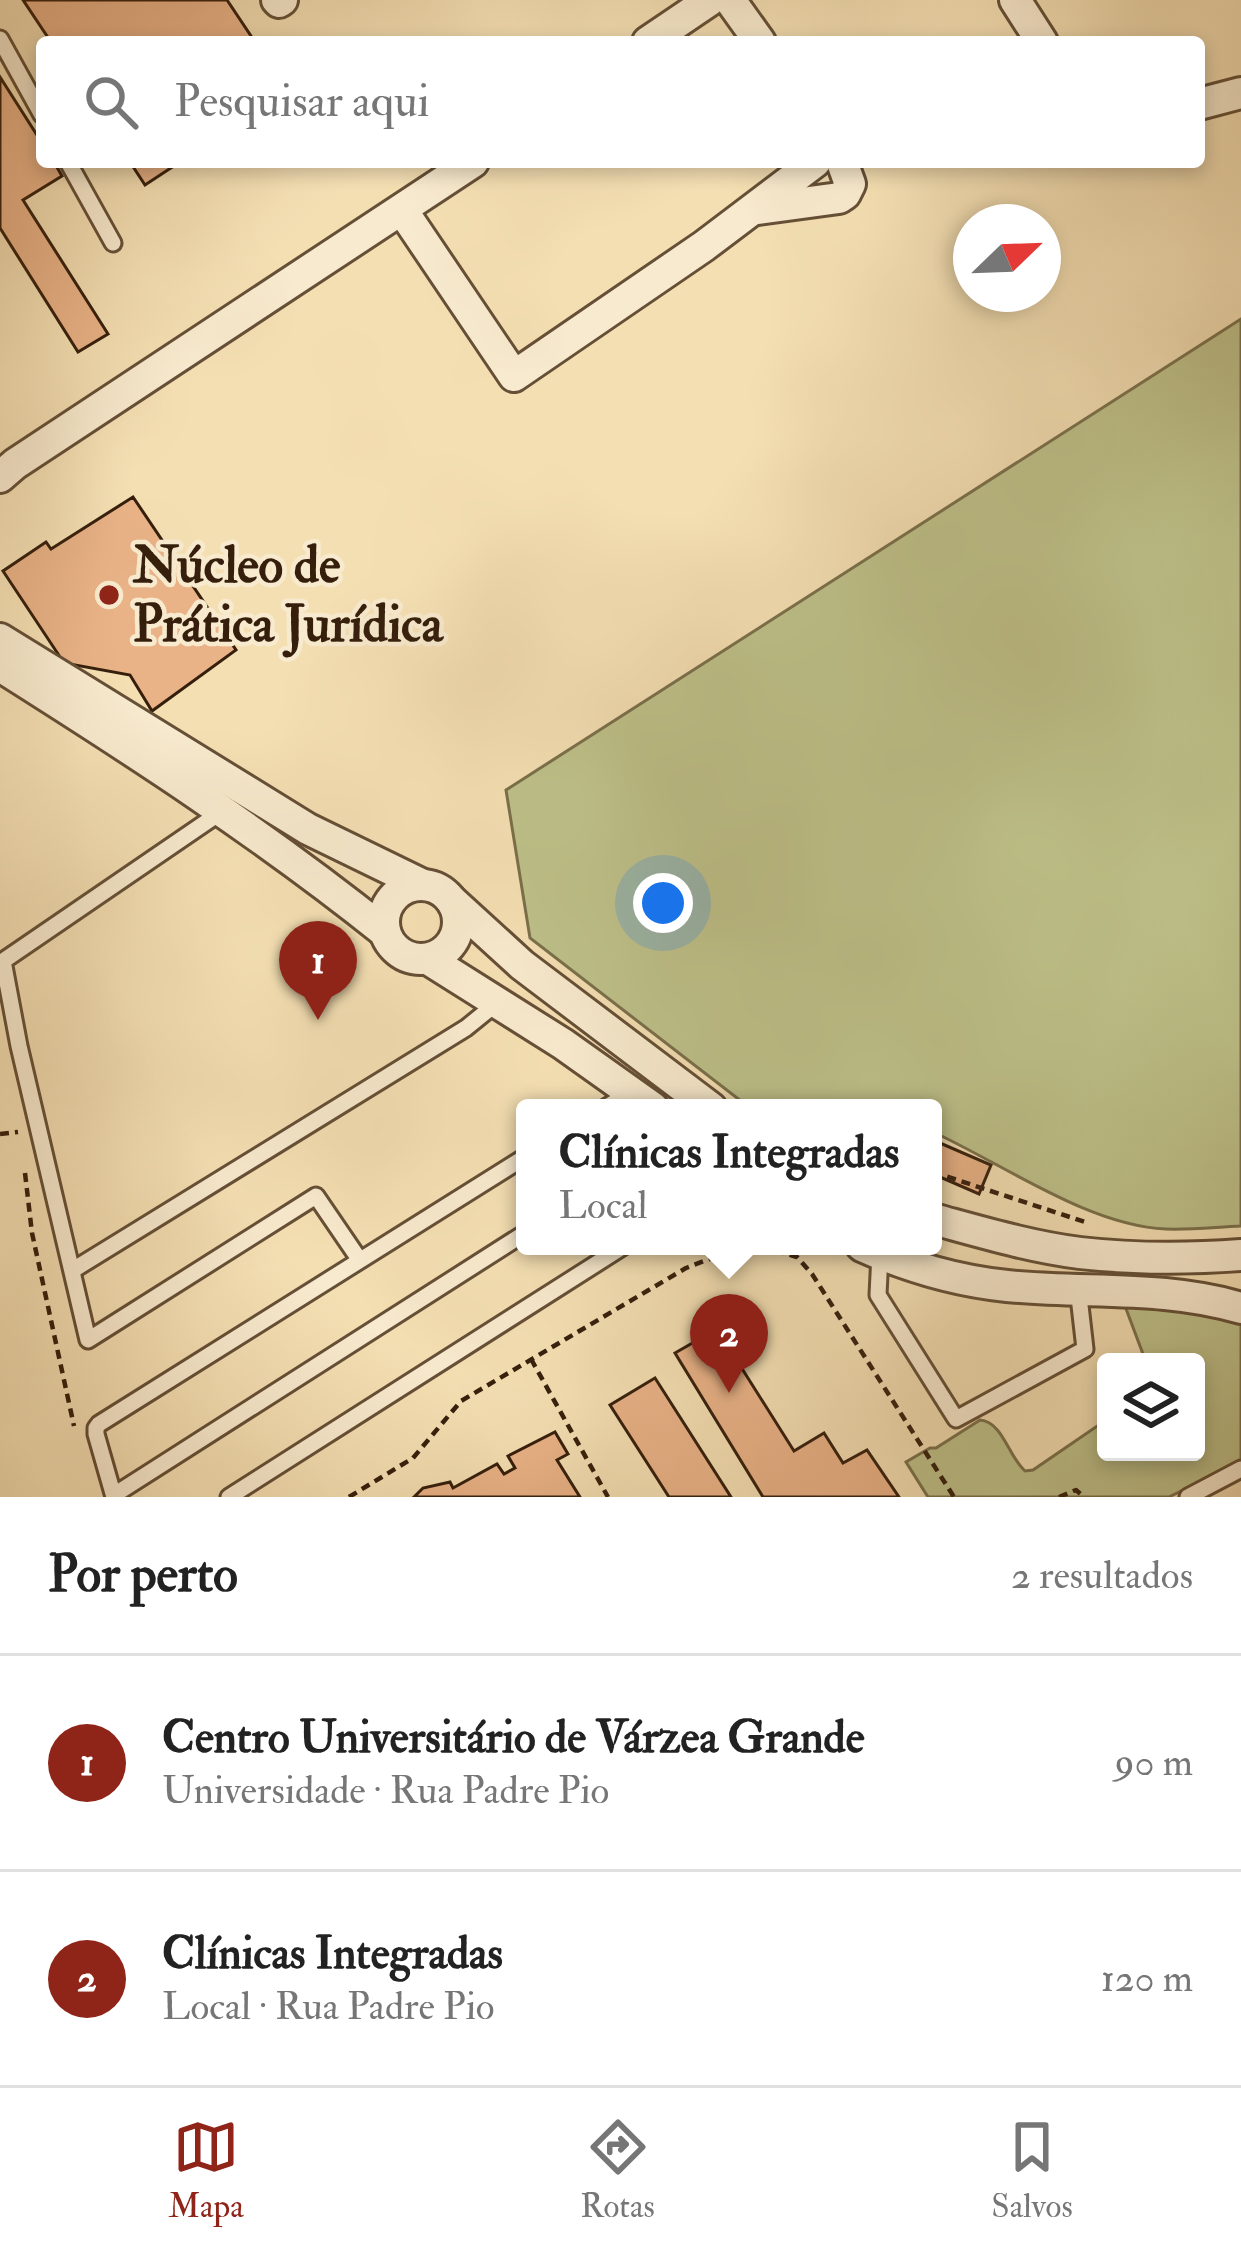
<!DOCTYPE html>
<html lang="pt">
<head>
<meta charset="utf-8">
<style>
  :root { --surface:#fff; --page:#f6f6f6; --text:#222; --muted:#767676; --line:#e0e0e0; --accent:#8f2418 }
  body { margin:0; font-family:"IM FELL Double Pica",serif; background:var(--page); color:var(--text) }
  .controls { position:absolute; right:36px; bottom:36px; display:grid; overflow:hidden; border-radius:12px; box-shadow:0 6px 18px #0003 }
  .controls button { width:108px; height:108px; display:grid; place-items:center; padding:0; border:0; border-bottom:3px solid var(--line); background:var(--surface); color:var(--text); font:60px sans-serif }
  .compass { position:absolute; left:953px; top:204px; width:108px; height:108px; border-radius:50%; background:var(--surface); box-shadow:0 6px 18px #0003; rotate:67deg }
  .you { position:absolute; left:663px; top:903px; width:42px; height:42px; margin:-30px; border:9px solid #fff; border-radius:50%; background:#1a73e8; box-shadow:0 0 0 18px #1a73e833 }
  .badge { display:grid; place-items:center; width:78px; height:78px; border-radius:50%; background:var(--accent); color:#fff; font-size:39px; font-weight:700 }
  .pin { position:absolute; translate:-50% -99px; filter:drop-shadow(0 3px 6px #0008) }
  .pin::after { content:''; position:absolute; top:63px; width:42px; height:36px; background:inherit; clip-path:polygon(0 0,100% 0,50% 100%) }
  .popup { position:absolute; left:516px; top:1099px; width:426px; height:156px; box-sizing:border-box; display:grid; place-content:center; border-radius:12px; background:var(--surface); filter:drop-shadow(0 3px 9px #0005); font-size:39px; white-space:nowrap; color:var(--muted) }
  .popup b { font-size:45px; color:var(--text) }
  .popup::after { content:''; position:absolute; left:50%; top:100%; margin-left:-24px; border:24px solid transparent; border-top-color:var(--surface) }
  .list { margin:0; padding:0; list-style:none }
  h2 { display:flex; justify-content:space-between; align-items:center; height:156px; margin:0; padding:0 48px; font-size:51px }
  h2 small { font-size:39px; font-weight:400; color:var(--muted) }
  .list li { display:grid; grid-template-columns:78px 1fr auto; gap:36px; align-items:center; box-sizing:border-box; height:216px; padding:0 48px; border-top:3px solid var(--line) }
  .list b { display:block; font-size:45px; white-space:nowrap }
  .list p { margin:0; font-size:39px; white-space:nowrap; color:var(--muted) }
  .list em { font-size:39px; font-style:normal; color:var(--muted) }
  .icon { flex:none; width:66px; height:66px; fill:none; stroke:currentColor; stroke-width:2; stroke-linecap:round; stroke-linejoin:round }
  .map { position:relative; flex:none; width:1241px; height:1497px; overflow:hidden }
  .search { position:absolute; background:var(--surface); box-shadow:0 6px 18px #0003; left:36px; right:36px; top:36px; height:132px; display:flex; align-items:center; gap:30px; box-sizing:border-box; padding:0 42px; border-radius:12px; color:var(--muted); font-size:45px }
  .sheet { height:588px; background:var(--surface) }
  nav { display:flex; justify-content:space-around; align-items:center; box-sizing:border-box; height:168px; border-top:3px solid var(--line); background:var(--surface); font-size:33px; color:var(--muted) }
  nav a { display:grid; justify-items:center; gap:6px }
  nav .on { color:var(--accent) }
  .map>svg:first-child { display:block }
  .green { fill:#bec18a; stroke:#7a704b; stroke-width:3 }
  .building { fill:#e9b287; stroke:#351f0c; stroke-width:3 }
  .lines { fill:none; stroke-linecap:round; stroke-linejoin:round }
  .service-casing { stroke:#654f36; stroke-width:21 }
  .minor-casing { stroke:#654f36; stroke-width:36 }
  .path { stroke:#351f0c; stroke-width:4.5; stroke-dasharray:9 6; stroke-linecap:butt }
  .service { stroke:#f8eace; stroke-width:15 }
  .minor { stroke:#f8eace; stroke-width:30 }
  .poi-dot { fill:#8f2418; stroke:#f8eace; stroke-width:4.5 }
  .labels { text-anchor:middle; dominant-baseline:central; stroke-width:9; stroke-linejoin:round; paint-order:stroke }
  .poi-label { font-size:51px; font-weight:bold; fill:#351f0c; stroke:#f8eace; text-anchor:start }
</style>
</head>
<body>
<div class="map">
<svg width="1241" height="1497" viewBox="0 0 1241 1497">
  <rect width="100%" height="100%" fill="#f4dfb3"/>
  <filter id="stains"><feTurbulence type="fractalNoise" baseFrequency=".00167" numOctaves="4"/><feColorMatrix values="0 0 0 0 .2 0 0 0 0 .09 0 0 0 0 .02 0 0 0 .5 -.17"/></filter>
  <radialGradient id="worn" r=".72"><stop offset=".6" stop-color="#630" stop-opacity="0"/><stop offset="1" stop-color="#630" stop-opacity=".3"/></radialGradient>
  <g class="green">
    <path d="M 1241,319 L 1241,1226 C 1216,1227 1191,1230 1166,1229 C 1089,1226 1003,1164 933,1132 L 933,1108 L 878,1108 L 866,1102 L 851,1108 L 750,1108 L 530,938 L 506,790 Z"/>
    <path d="M 1122,1298 L 1241,1313 L 1241,1461 L 1169,1497 L 928,1497 L 906,1462 L 930,1448 L 936,1448 L 980,1420 C 1003,1422 1008,1456 1025,1471 L 1033,1470 L 1106,1420 L 1106,1452 L 1196,1452 L 1196,1362 L 1146,1362 Z"/>
  </g>
  <g class="building">
    <path d="M 23,0 L 227,0 L 255,42 L 51,42 Z"/>
    <path d="M 0,77 L 42,143 L 42,162 L 54,162 L 62,176 L 23,200 L 108,334 L 78,352 L 0,228 Z"/>
    <path d="M 130,162 L 180,162 L 145,185 Z"/>
    <path d="M 133,497 L 236,650 L 152,711 L 130,675 L 64,663 L 3,571 L 46,542 L 51,549 Z"/>
    <path d="M 933,1140 L 991,1165 L 979,1194 L 933,1174 Z"/>
    <path d="M 717,1329 L 794,1451 L 824,1433 L 843,1463 L 867,1450 L 899,1497 L 763,1497 L 675,1353 Z"/>
    <path d="M 655,1378 L 731,1497 L 669,1497 L 610,1405 Z"/>
    <path d="M 555,1432 L 568,1454 L 557,1460 L 580,1497 L 414,1497 L 423,1488 L 450,1482 L 453,1488 L 497,1464 L 504,1474 L 515,1468 L 508,1456 Z"/>
  </g>
  <g class="lines">
    <g class="service-casing">
      <g id="service">
        <path d="M 0,39 L 42,115"/>
        <path d="M 68,162 L 113,243"/>
        <path d="M 221,812 L 3,961 L 19,1046 L 88,1340 L 316,1196 L 359,1259"/>
        <path d="M 605,1108 L 630,1093"/>
        <path d="M 880,1254 L 878,1295 L 956,1419 L 1085,1349 L 1078,1288"/>
        <path d="M 73,1270 L 466,1028 L 498,1002"/>
        <path d="M 114,1495 L 525,1233"/>
        <path d="M 114,1497 L 96,1434 L 96,1428 L 99,1424 L 525,1157"/>
        <path d="M 229,1497 L 624,1246"/>
        <path d="M 1188,1497 L 1241,1469"/>
      </g>
    </g>
    <g class="minor-casing">
      <g id="minor">
        <path d="M 277,0 L 279,2 L 282,0"/>
        <path d="M 730,0 L 760,42"/>
        <path d="M 1015,0 L 1042,42"/>
        <path d="M 648,42 L 710,0"/>
        <path d="M 1199,104 L 1241,93"/>
        <path d="M 758,209 L 839,198 L 845,194 L 850,184 L 842,162"/>
        <path d="M 402,210 L 514,376 L 704,246 L 815,162"/>
        <path d="M 0,477 L 15,464 L 473,162"/>
        <path d="M 0,639 L 308,829 L 423,885"/>
        <path d="M 0,666 C 133,750 263,834 385,932"/>
        <circle cx="421" cy="922" r="37"/>
        <path d="M 453,902 L 522,965 L 711,1108"/>
        <path d="M 428,959 L 563,1044 L 653,1108"/>
        <path d="M 933,1219 C 981,1232 1031,1247 1080,1253 C 1133,1259 1188,1259 1241,1255"/>
        <path d="M 862,1246 C 909,1267 957,1281 1007,1286 C 1086,1294 1164,1285 1241,1308"/>
      </g>
    </g>
    <g class="path">
      <path d="M 0,1134 L 18,1132"/>
      <path d="M 933,1172 L 1088,1223"/>
      <path d="M 25,1173 L 32,1233 L 74,1426"/>
      <path d="M 761,1246 L 797,1257 L 812,1274 L 954,1497"/>
      <path d="M 531,1359 L 608,1497"/>
      <path d="M 349,1497 L 413,1458 L 461,1401 L 686,1268 L 743,1246"/>
      <path d="M 1059,1497 L 1076,1490 L 1084,1497"/>
    </g>
    <use href="#service" class="service"/>
    <use href="#minor" class="minor"/>
  </g>
  <circle class="poi-dot" cx="109" cy="595" r="12"/>
  <g class="labels">
    <g class="poi-label">
      <text x="133" y="566">Núcleo de<tspan x="133" dy="59">Prática Jurídica</tspan></text>
    </g>
  </g>
  <rect width="100%" height="100%" filter="url(#stains)"/>
  <rect width="100%" height="100%" fill="url(#worn)"/>
</svg>
<div class="controls">
<button><svg class="icon" aria-label="layers" viewBox="0 0 24 24"><path d="M12 4l9 5-9 5-9-5zM3 14l9 5 9-5"/></svg></button>
</div>
<svg class="compass" viewBox="-18 -18 36 36"><path d="M0-13l5 13h-10z" fill="#e53935"/><path d="M0 13l5-13h-10z" fill="#767676"/></svg>
<div class="you"></div>
<div class="pin badge" style="left:318px;top:1020px">1</div>
<div class="pin badge" style="left:729px;top:1393px">2</div>
<div class="popup"><b>Clínicas Integradas</b>Local</div>
<div class="search"><svg class="icon" aria-label="search" viewBox="0 0 24 24"><circle cx="10" cy="10" r="6"/><path d="M15 15l6 6"/></svg>Pesquisar aqui</div>
</div>
<section class="sheet">
<h2>Por perto<small>2 resultados</small></h2>
<ul class="list">
<li><span class="badge">1</span><div><b>Centro Universitário de Várzea Grande</b><p>Universidade · Rua Padre Pio</p></div><em>90 m</em></li>
<li><span class="badge">2</span><div><b>Clínicas Integradas</b><p>Local · Rua Padre Pio</p></div><em>120 m</em></li>
</ul>
</section>
<nav>
<a class="on"><svg class="icon" aria-label="map" viewBox="0 0 24 24"><path d="M3 6l6-2 6 2 6-2v14l-6 2-6-2-6 2zM9 4v14M15 6v14"/></svg>Mapa</a>
<a><svg class="icon" aria-label="directions" viewBox="0 0 24 24"><path d="M12 3l9 9-9 9-9-9zM9 14v-3h6M13 9l2 2-2 2"/></svg>Rotas</a>
<a><svg class="icon" aria-label="saved" viewBox="0 0 24 24"><path d="M7 4h10v16l-5-4-5 4z"/></svg>Salvos</a>
</nav>
</body>
</html>
